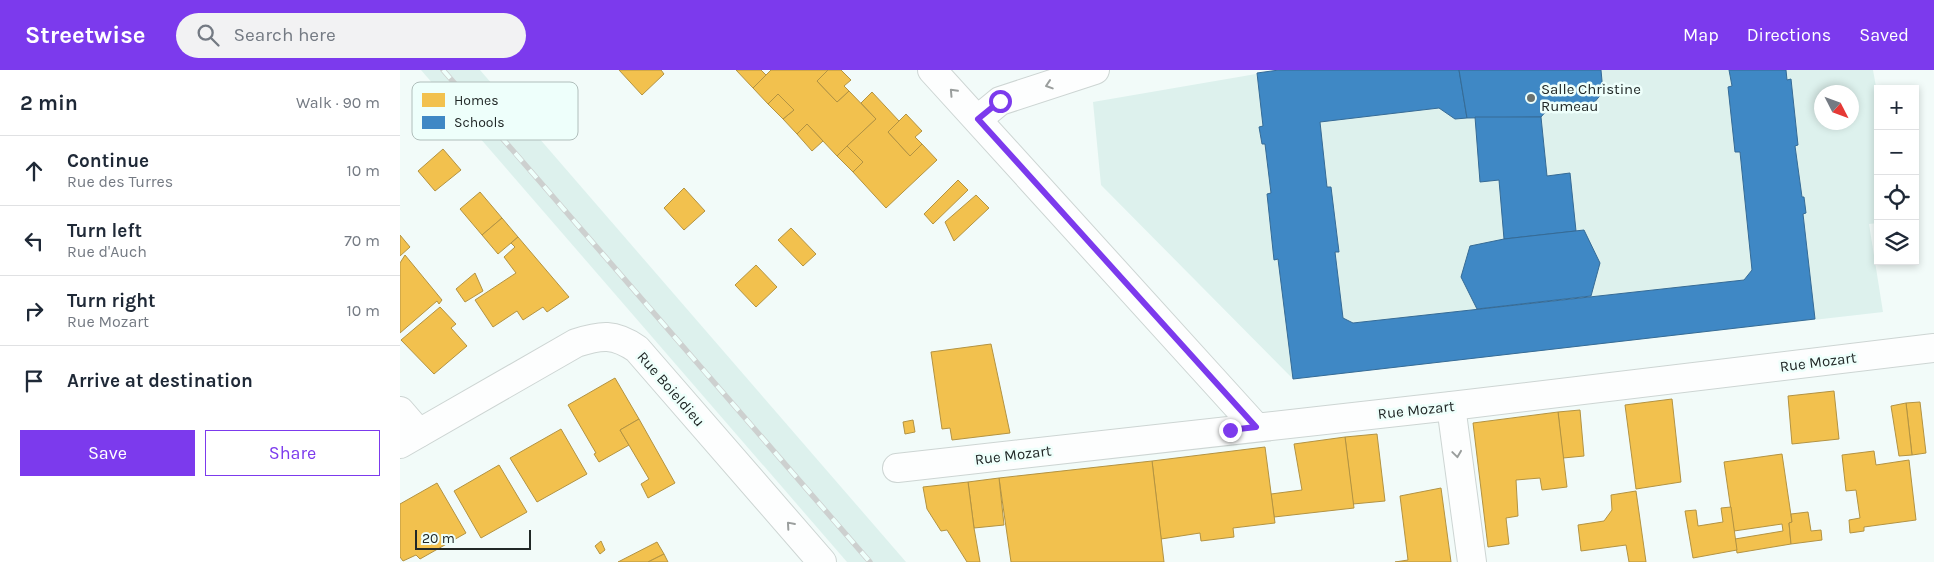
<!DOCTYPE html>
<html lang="en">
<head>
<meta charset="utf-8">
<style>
  :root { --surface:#fff; --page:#f2f2f3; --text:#1f2937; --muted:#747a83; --line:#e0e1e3; --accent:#7c3aed }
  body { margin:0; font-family:Karla,sans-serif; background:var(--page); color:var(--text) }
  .controls { position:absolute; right:15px; top:15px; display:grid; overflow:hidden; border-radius:0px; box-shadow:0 2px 8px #0003 }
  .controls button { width:45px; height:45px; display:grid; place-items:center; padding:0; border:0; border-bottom:1px solid var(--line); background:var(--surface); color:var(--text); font:25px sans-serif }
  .compass { position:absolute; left:1414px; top:15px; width:45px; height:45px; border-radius:50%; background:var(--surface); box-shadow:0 2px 8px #0003; rotate:132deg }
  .scale { position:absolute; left:15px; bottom:12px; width:116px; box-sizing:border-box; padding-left:5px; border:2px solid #212827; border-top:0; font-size:14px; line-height:18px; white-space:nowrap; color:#212827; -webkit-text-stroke:4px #eefffb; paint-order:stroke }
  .stop { position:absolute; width:15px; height:15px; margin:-11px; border:4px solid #7c3aed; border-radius:50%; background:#fff }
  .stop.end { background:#7c3aed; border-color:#fff; box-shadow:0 1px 5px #0008 }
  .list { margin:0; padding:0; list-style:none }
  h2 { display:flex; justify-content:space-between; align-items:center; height:65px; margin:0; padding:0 20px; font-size:21px }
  h2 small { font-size:16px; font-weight:400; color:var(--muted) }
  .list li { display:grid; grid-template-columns:32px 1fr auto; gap:15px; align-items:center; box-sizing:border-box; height:70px; padding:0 20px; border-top:1px solid var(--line) }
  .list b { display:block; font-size:19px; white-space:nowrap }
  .list p { margin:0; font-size:16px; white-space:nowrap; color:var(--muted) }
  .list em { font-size:16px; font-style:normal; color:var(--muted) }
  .actions { display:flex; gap:10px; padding:15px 20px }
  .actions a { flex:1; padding:11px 0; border:1px solid var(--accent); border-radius:0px; text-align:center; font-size:18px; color:var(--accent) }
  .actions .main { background:var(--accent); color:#fff }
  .icon { flex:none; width:28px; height:28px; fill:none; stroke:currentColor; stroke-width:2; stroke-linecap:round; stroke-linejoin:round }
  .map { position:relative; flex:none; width:1534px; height:492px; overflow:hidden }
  header { display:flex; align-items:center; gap:30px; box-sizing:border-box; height:70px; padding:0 25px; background:var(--accent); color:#fff }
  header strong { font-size:24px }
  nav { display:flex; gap:28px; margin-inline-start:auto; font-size:18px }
  .search { width:350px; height:45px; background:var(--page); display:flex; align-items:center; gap:12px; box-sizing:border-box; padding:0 18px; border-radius:28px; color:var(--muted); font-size:19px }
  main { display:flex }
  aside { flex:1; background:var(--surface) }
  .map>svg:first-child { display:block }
  .built { fill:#ddf1ed; fill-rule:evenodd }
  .homes { fill:#f2c14e; stroke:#b39342 }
  .schools { fill:#3f88c5; stroke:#366b96 }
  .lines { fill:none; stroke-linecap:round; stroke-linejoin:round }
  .minor-casing { stroke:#cdd5d3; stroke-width:30 }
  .minor { stroke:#fdfefe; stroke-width:28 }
  .rail-casing { stroke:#cdd0cf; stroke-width:5.5 }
  .rail { stroke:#eefffb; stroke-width:4; stroke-dasharray:11; stroke-linecap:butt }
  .oneway { stroke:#9a9e9d }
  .route { stroke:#7c3aed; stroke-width:6 }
  .poi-dot { fill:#6a7270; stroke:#eefffb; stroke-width:2 }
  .labels { text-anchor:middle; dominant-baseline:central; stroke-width:5; stroke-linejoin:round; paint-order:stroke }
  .poi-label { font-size:15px; fill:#212827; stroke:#eefffb; text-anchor:start }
  .street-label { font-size:15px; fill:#212827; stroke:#eefffb }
  .key { fill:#eefffb; stroke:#b0bebb; stroke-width:1 }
  .key-label { font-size:14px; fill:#212827 }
</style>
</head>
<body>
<header>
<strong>Streetwise</strong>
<div class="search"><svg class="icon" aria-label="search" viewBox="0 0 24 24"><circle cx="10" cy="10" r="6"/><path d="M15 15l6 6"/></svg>Search here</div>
<nav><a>Map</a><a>Directions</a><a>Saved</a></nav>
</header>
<main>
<aside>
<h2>2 min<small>Walk · 90 m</small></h2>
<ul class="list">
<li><svg class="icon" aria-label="ahead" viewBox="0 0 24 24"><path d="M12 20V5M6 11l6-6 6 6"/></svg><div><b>Continue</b><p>Rue des Turres</p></div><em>10 m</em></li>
<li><svg class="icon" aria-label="left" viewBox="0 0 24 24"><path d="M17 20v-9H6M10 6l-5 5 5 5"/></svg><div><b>Turn left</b><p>Rue d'Auch</p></div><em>70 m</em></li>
<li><svg class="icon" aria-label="right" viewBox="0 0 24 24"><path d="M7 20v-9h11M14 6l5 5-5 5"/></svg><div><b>Turn right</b><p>Rue Mozart</p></div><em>10 m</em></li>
<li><svg class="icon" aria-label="arrive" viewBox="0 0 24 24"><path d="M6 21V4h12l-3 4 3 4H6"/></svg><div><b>Arrive at destination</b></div></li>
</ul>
<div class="actions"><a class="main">Save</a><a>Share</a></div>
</aside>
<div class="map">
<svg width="1534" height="492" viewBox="0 0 1534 492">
  <rect width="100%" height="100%" fill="#f2fbf9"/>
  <g class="built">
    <path d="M 21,0 L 80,0 L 506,492 L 447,492 Z"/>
    <path d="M 879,0 L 1473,0 L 1478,28 L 1478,153 L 1469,154 L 1483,242 L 893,309 L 701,115 L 693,32 ZM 1422,22 L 1452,22 L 1452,52 L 1422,52 Z"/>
  </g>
  <g class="homes">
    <path d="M 219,0 L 261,0 L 264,4 L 242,25 Z"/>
    <path d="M 336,0 L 361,0 L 366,5 L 353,18 Z"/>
    <path d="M 371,0 L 428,0 L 417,11 L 437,32 L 449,21 L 476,49 L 437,86 L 407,54 L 397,64 L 383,49 L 394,40 L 378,24 L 368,34 L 353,18 Z"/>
    <path d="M 428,0 L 441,0 L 451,10 L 444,16 L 449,21 L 437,32 L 417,11 Z"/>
    <path d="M 472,22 L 499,51 L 488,62 L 510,86 L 522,74 L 537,90 L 486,138 L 453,102 L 463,92 L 447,76 L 476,49 L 461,33 Z"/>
    <path d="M 378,24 L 394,40 L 383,49 L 368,34 Z"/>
    <path d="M 506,44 L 522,61 L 515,67 L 522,74 L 510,86 L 488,62 Z"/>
    <path d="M 407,54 L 423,71 L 412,81 L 397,64 Z"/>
    <path d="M 447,76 L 463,92 L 453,102 L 437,86 Z"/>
    <path d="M 43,79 L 61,100 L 35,121 L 18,101 Z"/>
    <path d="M 558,110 L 568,120 L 533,154 L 524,144 Z"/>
    <path d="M 284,118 L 305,141 L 284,160 L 264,138 Z"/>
    <path d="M 80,122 L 102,148 L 82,165 L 60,139 Z"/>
    <path d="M 576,125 L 589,138 L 554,171 L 545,152 Z"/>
    <path d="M 102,148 L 118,167 L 98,184 L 82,165 Z"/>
    <path d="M 391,158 L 416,184 L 403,196 L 378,170 Z"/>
    <path d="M 0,165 L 10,177 L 0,186 Z"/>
    <path d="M 118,167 L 169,227 L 147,242 L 143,237 L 123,250 L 117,241 L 93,257 L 75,230 L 116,203 L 104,187 L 115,177 L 111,173 Z"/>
    <path d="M 5,185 L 42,230 L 39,234 L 37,231 L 0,263 L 0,193 Z"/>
    <path d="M 356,195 L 377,217 L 356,237 L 335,215 Z"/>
    <path d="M 75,203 L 83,221 L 65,232 L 56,219 Z"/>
    <path d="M 40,237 L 56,254 L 51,258 L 67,276 L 34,304 L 1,270 Z"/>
    <path d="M 591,274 L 610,363 L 552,370 L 550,358 L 542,359 L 531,282 Z"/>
    <path d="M 215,308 L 239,349 L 220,360 L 229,375 L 199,392 L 194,384 L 196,383 L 168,335 Z"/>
    <path d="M 1434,321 L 1439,369 L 1392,374 L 1388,326 Z"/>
    <path d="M 1272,329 L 1281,412 L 1236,419 L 1225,335 Z"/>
    <path d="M 1520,332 L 1526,383 L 1512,385 L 1506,333 Z"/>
    <path d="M 1506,333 L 1512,385 L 1499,386 L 1491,336 Z"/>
    <path d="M 1180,340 L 1184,386 L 1163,388 L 1158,342 Z"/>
    <path d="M 1158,342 L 1167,417 L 1142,420 L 1140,408 L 1116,410 L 1118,446 L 1106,448 L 1109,474 L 1088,477 L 1073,353 Z"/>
    <path d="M 239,349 L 275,413 L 248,428 L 241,414 L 249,409 L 220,360 Z"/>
    <path d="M 513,350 L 515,362 L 505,364 L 503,352 Z"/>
    <path d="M 161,359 L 187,404 L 137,432 L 110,388 Z"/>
    <path d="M 977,364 L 985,431 L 953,434 L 945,367 Z"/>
    <path d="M 945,367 L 954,438 L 874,447 L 871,424 L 902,420 L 894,374 Z"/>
    <path d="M 865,377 L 875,453 L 833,458 L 834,467 L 801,471 L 800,463 L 761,469 L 752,391 Z"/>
    <path d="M 1474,381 L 1476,395 L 1509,390 L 1516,450 L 1464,457 L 1464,461 L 1450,463 L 1449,450 L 1460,448 L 1456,420 L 1446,421 L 1442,385 Z"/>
    <path d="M 1382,384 L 1392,452 L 1389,453 L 1391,474 L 1337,483 L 1335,469 L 1383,461 L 1382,454 L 1334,461 L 1324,392 Z"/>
    <path d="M 752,391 L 764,492 L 611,492 L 599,408 Z"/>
    <path d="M 99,395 L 127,442 L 81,468 L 54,421 Z"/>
    <path d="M 599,408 L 604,455 L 574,458 L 568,412 Z"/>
    <path d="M 568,412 L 574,458 L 580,492 L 567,492 L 547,460 L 541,461 L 527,439 L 523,417 Z"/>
    <path d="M 37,413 L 66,463 L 20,489 L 16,485 L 3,491 L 0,487 L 0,434 Z"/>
    <path d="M 1041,418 L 1051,492 L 995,492 L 1008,490 L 1000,426 Z"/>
    <path d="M 1236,421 L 1246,492 L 1229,492 L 1226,475 L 1181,481 L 1178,455 L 1204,451 L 1212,440 L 1211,425 Z"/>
    <path d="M 1331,437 L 1337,480 L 1293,488 L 1285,441 L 1296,440 L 1298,456 L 1323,452 L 1321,438 Z"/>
    <path d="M 1408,442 L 1411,461 L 1421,460 L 1422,470 L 1391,474 L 1389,453 L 1392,452 L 1391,444 Z"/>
    <path d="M 201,471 L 205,480 L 200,484 L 195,476 Z"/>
    <path d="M 257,472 L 264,484 L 248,492 L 218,492 Z"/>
    <path d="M 264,484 L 268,492 L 248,492 Z"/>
  </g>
  <g class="schools">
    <path d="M 879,0 L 1059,0 L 1067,48 L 1055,49 L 1039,38 L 920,52 L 927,117 L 931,117 L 939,182 L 935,182 L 943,248 L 953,253 L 1344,210 L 1352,200 L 1340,82 L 1335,82 L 1328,17 L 1332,16 L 1329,0 L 1386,0 L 1387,10 L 1391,9 L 1398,75 L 1395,76 L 1402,127 L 1404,127 L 1406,143 L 1403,144 L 1415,249 L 893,309 L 878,189 L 874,190 L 867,124 L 871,123 L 865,74 L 862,74 L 859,57 L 863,56 L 857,3 Z"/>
    <path d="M 1059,0 L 1201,0 L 1203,22 L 1193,34 L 1149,38 L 1141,47 L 1067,48 Z"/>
    <path d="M 1075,47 L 1141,47 L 1147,106 L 1170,103 L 1176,161 L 1104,169 L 1099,110 L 1080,112 Z"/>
    <path d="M 1184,160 L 1200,193 L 1191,226 L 1077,239 L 1061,207 L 1070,176 L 1104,169 Z"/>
  </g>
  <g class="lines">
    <g class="minor-casing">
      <g id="minor">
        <path d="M 532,0 L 856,357"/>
        <path d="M 578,49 L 600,31 L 695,0"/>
        <path d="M 1051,336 L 1072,492"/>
        <path d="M 0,341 L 19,363"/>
        <path d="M 0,374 L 176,273 C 201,265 214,263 237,279 L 422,492"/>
        <path d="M 497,398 L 1051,336 L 1534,278"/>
      </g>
    </g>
    <use href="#minor" class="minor"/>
    <g class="rail-casing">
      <path id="rail" d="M 43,0 L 470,492"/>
    </g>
    <use href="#rail" class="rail"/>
  </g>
  <defs><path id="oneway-chevron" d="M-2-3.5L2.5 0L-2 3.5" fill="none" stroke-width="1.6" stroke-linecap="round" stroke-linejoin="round" transform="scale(1.25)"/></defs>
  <g class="oneway">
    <use href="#oneway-chevron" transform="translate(649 15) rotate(162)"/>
    <use href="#oneway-chevron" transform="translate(553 22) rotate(-133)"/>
    <use href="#oneway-chevron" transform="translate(1057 384) rotate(82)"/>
    <use href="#oneway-chevron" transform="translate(390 455) rotate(-131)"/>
  </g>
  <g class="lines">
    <path class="route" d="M 600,31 L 578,49 L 856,357 L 830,360"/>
  </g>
  <circle class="poi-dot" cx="1131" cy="28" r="5"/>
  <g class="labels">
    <g class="poi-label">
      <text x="1141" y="19">Salle Christine<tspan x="1141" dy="17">Rumeau</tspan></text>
    </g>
    <g class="street-label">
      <text transform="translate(1418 292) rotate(-7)">Rue Mozart</text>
      <text transform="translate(271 319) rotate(49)">Rue Boieldieu</text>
      <text transform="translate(1016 340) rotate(-6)">Rue Mozart</text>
      <text transform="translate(613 385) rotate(-7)">Rue Mozart</text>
    </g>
  </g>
  <rect x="12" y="12" width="166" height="58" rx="8" class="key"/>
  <rect x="22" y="23" width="23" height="14" fill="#f2c14e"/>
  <rect x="22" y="46" width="23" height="13" fill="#3f88c5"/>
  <g class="key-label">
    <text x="54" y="35">Homes</text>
    <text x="54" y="57">Schools</text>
  </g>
</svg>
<div class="controls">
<button>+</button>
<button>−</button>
<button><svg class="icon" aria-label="locate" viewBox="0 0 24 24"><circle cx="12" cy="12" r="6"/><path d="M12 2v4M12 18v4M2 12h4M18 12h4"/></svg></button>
<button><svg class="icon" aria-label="layers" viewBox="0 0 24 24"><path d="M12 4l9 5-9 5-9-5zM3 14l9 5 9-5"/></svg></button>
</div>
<svg class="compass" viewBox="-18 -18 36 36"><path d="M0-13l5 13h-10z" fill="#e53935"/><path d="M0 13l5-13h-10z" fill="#747a83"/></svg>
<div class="scale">20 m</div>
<div class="stop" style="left:600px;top:31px"></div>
<div class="stop end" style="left:830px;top:360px"></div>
</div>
</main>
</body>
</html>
